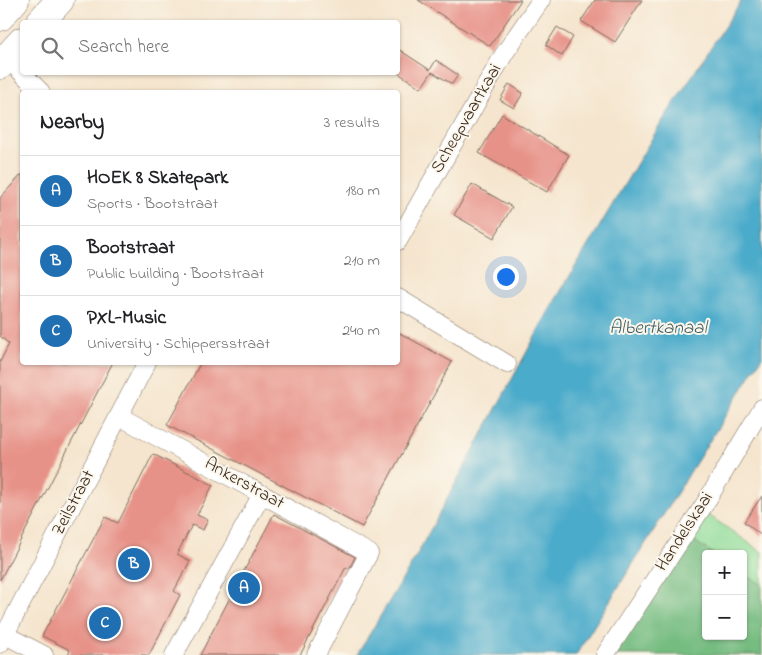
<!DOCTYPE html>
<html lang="en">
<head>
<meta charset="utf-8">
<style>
  :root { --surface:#fff; --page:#f2f2f2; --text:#202124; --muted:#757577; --line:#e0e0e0; --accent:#1f6fb2 }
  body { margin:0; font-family:"Indie Flower",sans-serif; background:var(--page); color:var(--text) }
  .controls { position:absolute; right:15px; bottom:15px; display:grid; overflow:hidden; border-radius:5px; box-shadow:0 1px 4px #0004 }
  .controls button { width:45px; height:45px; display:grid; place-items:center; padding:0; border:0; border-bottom:1px solid var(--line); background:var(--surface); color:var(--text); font:25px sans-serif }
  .you { position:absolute; left:505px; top:276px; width:18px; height:18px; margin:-12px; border:4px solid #fff; border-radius:50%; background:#1a73e8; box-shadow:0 0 0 8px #1a73e833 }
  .badge { display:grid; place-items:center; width:32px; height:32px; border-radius:50%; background:var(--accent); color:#fff; font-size:16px; font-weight:700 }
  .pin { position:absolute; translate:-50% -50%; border:2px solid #fff; box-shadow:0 1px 5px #0006 }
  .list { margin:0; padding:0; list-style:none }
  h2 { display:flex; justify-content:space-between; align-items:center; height:65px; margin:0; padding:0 20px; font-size:21px }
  h2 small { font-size:16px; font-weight:400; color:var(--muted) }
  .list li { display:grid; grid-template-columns:32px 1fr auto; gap:15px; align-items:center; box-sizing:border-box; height:70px; padding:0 20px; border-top:1px solid var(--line) }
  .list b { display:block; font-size:19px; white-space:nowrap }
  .list p { margin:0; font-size:16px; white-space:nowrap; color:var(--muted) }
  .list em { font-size:16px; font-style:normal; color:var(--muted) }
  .icon { flex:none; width:28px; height:28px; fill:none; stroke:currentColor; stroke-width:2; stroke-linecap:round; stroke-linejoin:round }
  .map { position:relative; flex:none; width:762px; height:655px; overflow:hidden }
  .search { position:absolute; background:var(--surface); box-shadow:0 1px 4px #0004; left:20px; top:20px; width:380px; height:55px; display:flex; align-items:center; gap:12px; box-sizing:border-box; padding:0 18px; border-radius:5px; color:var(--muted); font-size:19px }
  .panel { position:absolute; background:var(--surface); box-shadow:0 1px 4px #0004; left:20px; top:90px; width:380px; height:275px; border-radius:5px }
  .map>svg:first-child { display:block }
  .green { fill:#90dc98; stroke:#66835b }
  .forest { fill:#74bc80; stroke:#58734f }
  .water { fill:#4babca; stroke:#436a74 }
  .building { fill:#e79288 }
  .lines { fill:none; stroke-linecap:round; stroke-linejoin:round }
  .minor-casing { stroke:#7c6b5c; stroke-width:19 }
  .trunk-casing { stroke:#7c6b5c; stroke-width:29 }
  .minor { stroke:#fff; stroke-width:18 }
  .trunk { stroke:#fff; stroke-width:28 }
  .labels { text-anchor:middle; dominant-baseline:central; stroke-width:4; stroke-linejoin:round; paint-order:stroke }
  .street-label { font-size:18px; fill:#3b2a1e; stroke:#fbf7ec }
  .water-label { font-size:19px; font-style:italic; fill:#415e63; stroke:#fbf7ec }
</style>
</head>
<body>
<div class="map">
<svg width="762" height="655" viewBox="0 0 762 655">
  <rect width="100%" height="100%" fill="#fbf7ec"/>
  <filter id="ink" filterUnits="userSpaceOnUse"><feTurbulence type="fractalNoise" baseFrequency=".02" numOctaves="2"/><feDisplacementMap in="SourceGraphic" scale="10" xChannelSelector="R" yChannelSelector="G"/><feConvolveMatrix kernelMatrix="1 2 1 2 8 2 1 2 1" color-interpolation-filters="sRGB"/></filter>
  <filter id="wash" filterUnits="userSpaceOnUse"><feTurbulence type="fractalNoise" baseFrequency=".0096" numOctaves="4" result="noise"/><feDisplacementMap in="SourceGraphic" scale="20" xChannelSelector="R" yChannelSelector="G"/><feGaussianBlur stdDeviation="1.12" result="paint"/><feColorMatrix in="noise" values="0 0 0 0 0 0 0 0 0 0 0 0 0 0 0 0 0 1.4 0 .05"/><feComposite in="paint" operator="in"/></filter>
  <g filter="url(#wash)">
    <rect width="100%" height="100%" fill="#f5e5ce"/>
    <path class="green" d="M 707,514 L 762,552 L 762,585 L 743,573 L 743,554 L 714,554 L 691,539 Z"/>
    <path class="forest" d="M 691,539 L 714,554 L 706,554 L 706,636 L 743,636 L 743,573 L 762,585 L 762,655 L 613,655 Z"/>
    <path class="water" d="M 742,0 L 762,0 L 762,357 L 576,655 L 357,655 L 414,560 L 550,309 L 663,120 Z"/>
    <g id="blocks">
      <g class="building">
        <path d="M 418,0 L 521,0 L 490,46 Z"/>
        <path d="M 595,0 L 642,0 L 615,42 L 581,21 Z"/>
        <path d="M 557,27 L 573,37 L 562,56 L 546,45 Z"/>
        <path d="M 398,49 L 430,70 L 436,60 L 458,75 L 452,84 L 432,72 L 421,88 L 398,73 Z"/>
        <path d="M 509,84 L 523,93 L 514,108 L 500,100 Z"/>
        <path d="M 502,114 L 569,155 L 547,192 L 479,153 Z"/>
        <path d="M 22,174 L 22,362 L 113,362 L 0,580 L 0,362 L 9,344 L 0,336 L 0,198 Z"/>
        <path d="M 472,184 L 512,207 L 494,238 L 454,215 Z"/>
        <path d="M 398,332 L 452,362 L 362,527 L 167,425 L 201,362 L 398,362 Z"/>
        <path d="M 153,454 L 213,485 L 197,515 L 208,520 L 203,530 L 192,525 L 177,554 L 190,561 L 174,591 L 180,595 L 149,655 L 68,655 L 70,650 L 42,636 L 105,517 L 118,523 Z"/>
        <path d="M 762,496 L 762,536 L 744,522 Z"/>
        <path d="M 274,514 L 355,557 L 349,569 L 346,567 L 300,655 L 200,655 Z"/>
      </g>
    </g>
  </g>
  <g filter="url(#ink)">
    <use href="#blocks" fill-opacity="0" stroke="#7c6b5c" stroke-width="1"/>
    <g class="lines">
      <g class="minor-casing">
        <g id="minor">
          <path d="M 7,58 L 41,92"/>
          <path d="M 398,241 L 504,54 L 541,0"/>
          <path d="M 398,298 L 507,364"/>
          <path d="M 119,416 L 369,553 L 316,655"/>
          <path d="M 5,635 L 44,655"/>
          <path d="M 0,644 L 147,362"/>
          <path d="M 174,655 L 262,494"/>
          <path d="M 605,655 L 706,502 L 762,408"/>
        </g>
      </g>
      <g class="trunk-casing">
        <g id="trunk">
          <path d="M 0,17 L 15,0"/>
          <path d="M 40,22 L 60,0"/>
          <path d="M 0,65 L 22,41"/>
        </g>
      </g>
      <use href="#minor" class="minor"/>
      <use href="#trunk" class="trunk"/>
    </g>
  </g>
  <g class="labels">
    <g class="street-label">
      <text transform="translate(467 119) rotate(-60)">Scheepvaartkaai</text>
      <text transform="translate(244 484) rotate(29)">Ankerstraat</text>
      <text transform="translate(74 503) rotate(-62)">Zeilstraat</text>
      <text transform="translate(685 532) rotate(-57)">Handelskaai</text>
    </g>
    <g class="water-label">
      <text x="658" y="328">Albertkanaal</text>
    </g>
  </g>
</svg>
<div class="controls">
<button>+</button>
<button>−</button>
</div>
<div class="you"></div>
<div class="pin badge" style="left:244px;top:588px">A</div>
<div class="pin badge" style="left:134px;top:564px">B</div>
<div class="pin badge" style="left:105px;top:623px">C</div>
<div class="search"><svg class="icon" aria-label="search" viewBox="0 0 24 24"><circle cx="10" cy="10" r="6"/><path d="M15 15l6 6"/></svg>Search here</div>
<section class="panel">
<h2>Nearby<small>3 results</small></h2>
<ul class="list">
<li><span class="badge">A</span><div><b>HOEK 8 Skatepark</b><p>Sports · Bootstraat</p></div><em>180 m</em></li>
<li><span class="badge">B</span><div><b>Bootstraat</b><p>Public building · Bootstraat</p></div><em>210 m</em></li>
<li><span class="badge">C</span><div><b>PXL-Music</b><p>University · Schippersstraat</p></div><em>240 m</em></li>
</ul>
</section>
</div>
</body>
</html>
